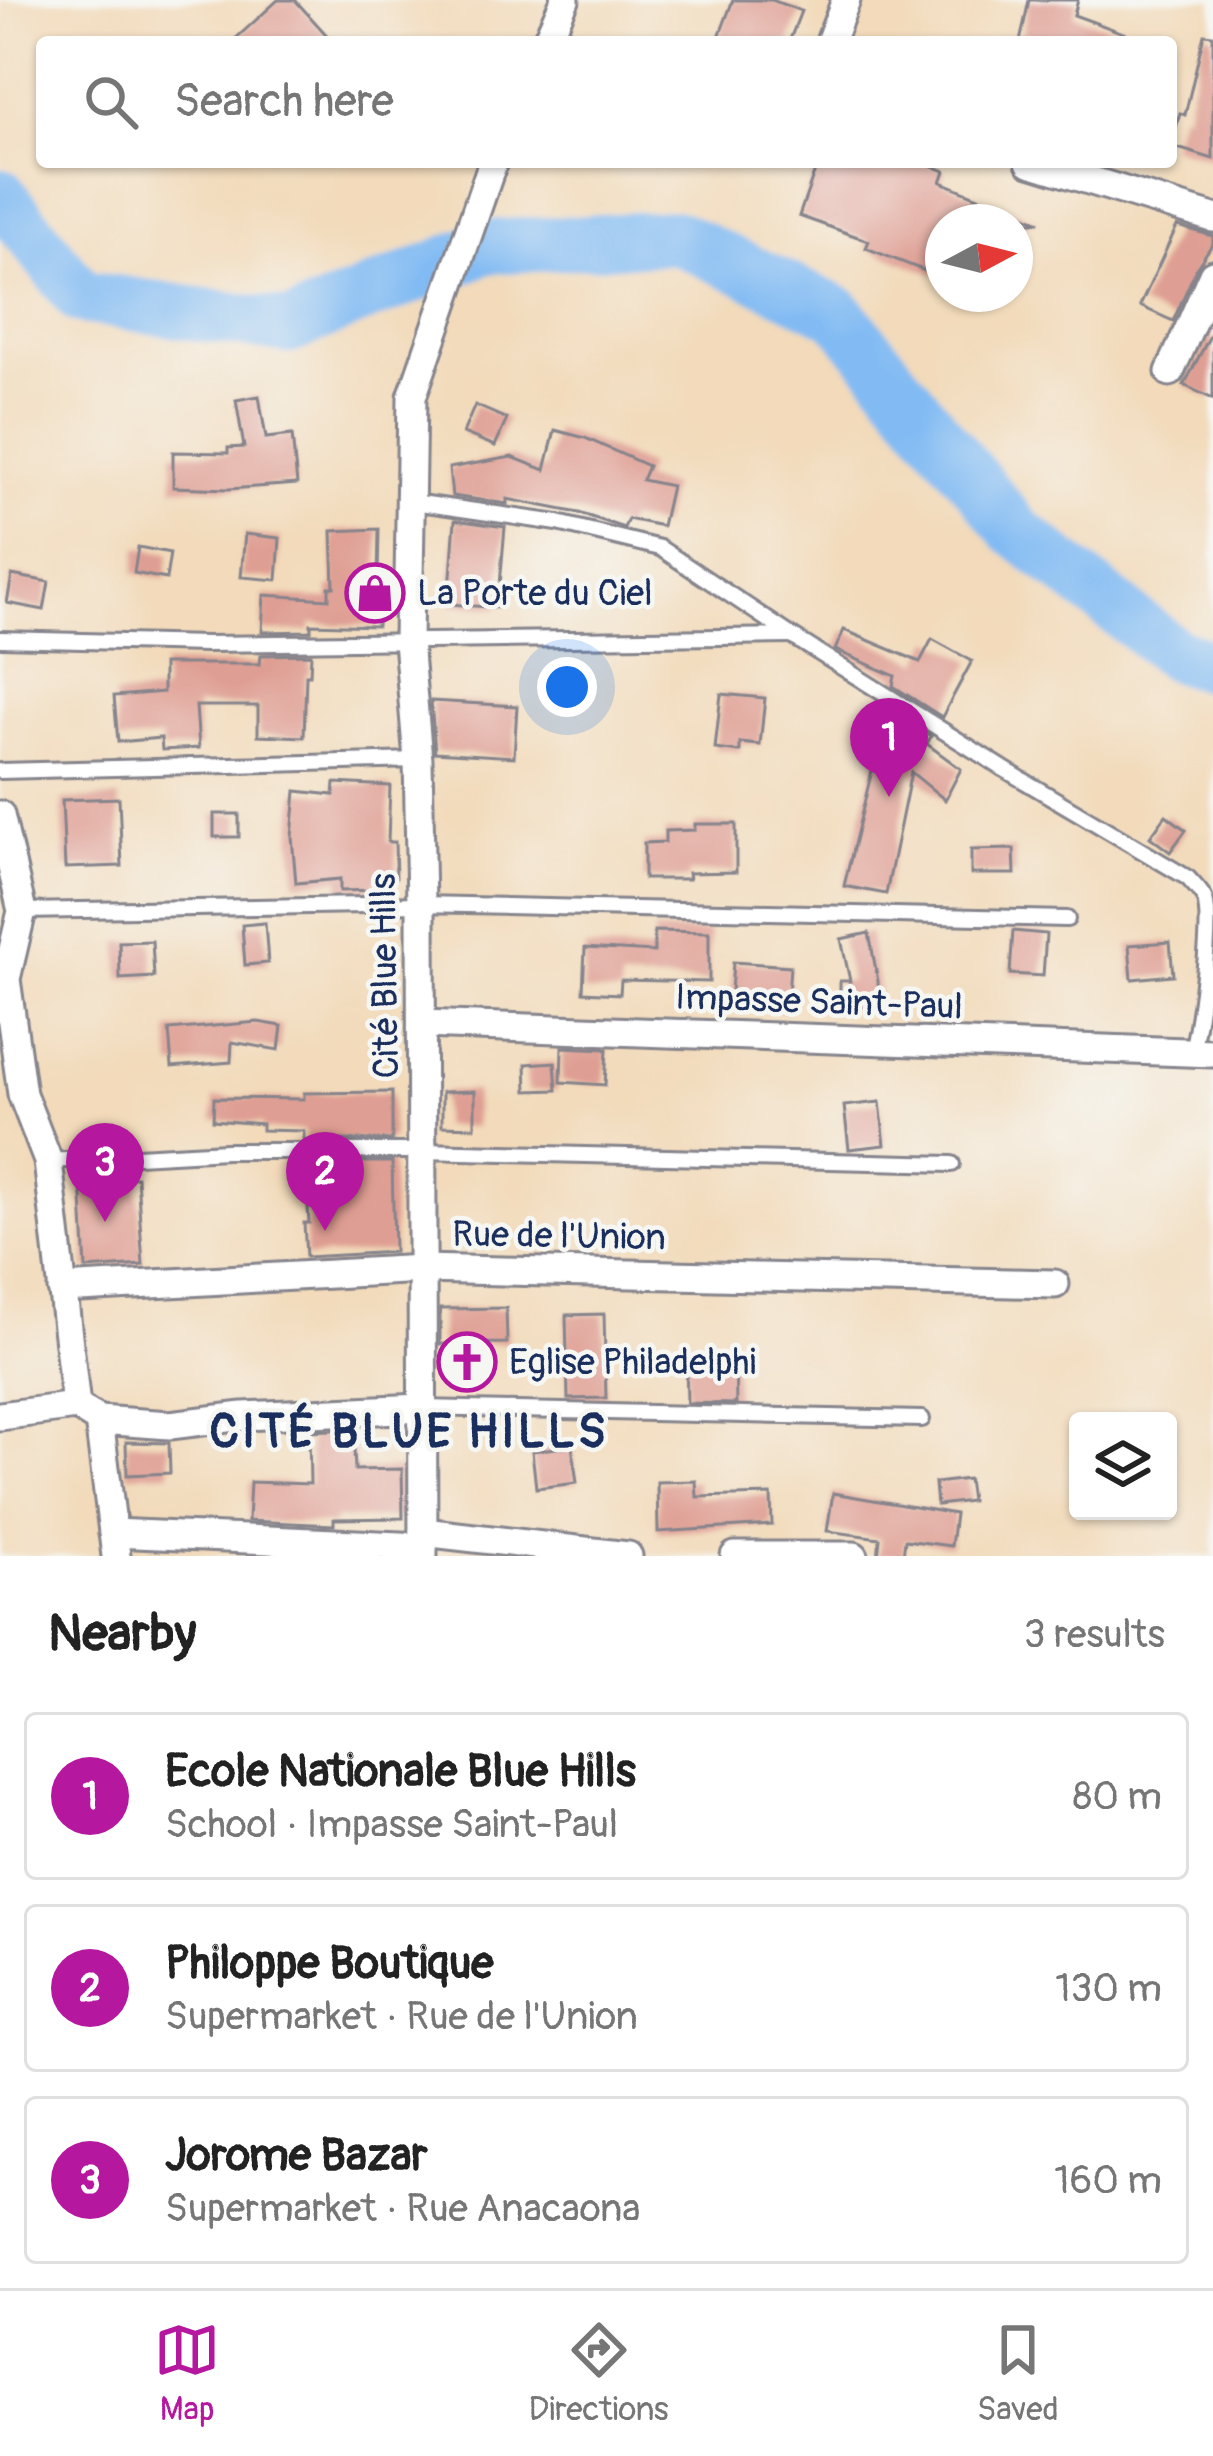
<!DOCTYPE html>
<html lang="en">
<head>
<meta charset="utf-8">
<style>
  :root { --surface:#fff; --page:#f6f6f6; --text:#222; --muted:#767676; --line:#e0e0e0; --accent:#b5179e }
  body { margin:0; font-family:Pangolin,sans-serif; background:var(--page); color:var(--text) }
  .controls { position:absolute; right:36px; bottom:36px; display:grid; overflow:hidden; border-radius:12px; box-shadow:0 3px 9px #0004 }
  .controls button { width:108px; height:108px; display:grid; place-items:center; padding:0; border:0; border-bottom:3px solid var(--line); background:var(--surface); color:var(--text); font:60px sans-serif }
  .compass { position:absolute; left:925px; top:204px; width:108px; height:108px; border-radius:50%; background:var(--surface); box-shadow:0 3px 9px #0004; rotate:83deg }
  .you { position:absolute; left:567px; top:687px; width:42px; height:42px; margin:-30px; border:9px solid #fff; border-radius:50%; background:#1a73e8; box-shadow:0 0 0 18px #1a73e833 }
  .badge { display:grid; place-items:center; width:78px; height:78px; border-radius:50%; background:var(--accent); color:#fff; font-size:39px; font-weight:700 }
  .pin { position:absolute; translate:-50% -99px; filter:drop-shadow(0 3px 6px #0008) }
  .pin::after { content:''; position:absolute; top:63px; width:42px; height:36px; background:inherit; clip-path:polygon(0 0,100% 0,50% 100%) }
  .list { margin:0; padding:0; list-style:none }
  h2 { display:flex; justify-content:space-between; align-items:center; height:156px; margin:0; padding:0 48px; font-size:51px }
  h2 small { font-size:39px; font-weight:400; color:var(--muted) }
  .list li { display:grid; grid-template-columns:78px 1fr auto; gap:36px; align-items:center; box-sizing:border-box; height:168px; margin:0 24px 24px; padding:0 24px; border:3px solid var(--line); border-radius:12px }
  .list b { display:block; font-size:45px; white-space:nowrap }
  .list p { margin:0; font-size:39px; white-space:nowrap; color:var(--muted) }
  .list em { font-size:39px; font-style:normal; color:var(--muted) }
  .icon { flex:none; width:66px; height:66px; fill:none; stroke:currentColor; stroke-width:2; stroke-linecap:round; stroke-linejoin:round }
  .map { position:relative; flex:none; width:1213px; height:1556px; overflow:hidden }
  .search { position:absolute; background:var(--surface); box-shadow:0 3px 9px #0004; left:36px; right:36px; top:36px; height:132px; display:flex; align-items:center; gap:30px; box-sizing:border-box; padding:0 42px; border-radius:12px; color:var(--muted); font-size:45px }
  .sheet { height:732px; background:var(--surface) }
  nav { display:flex; justify-content:space-around; align-items:center; box-sizing:border-box; height:168px; border-top:3px solid var(--line); background:var(--surface); font-size:33px; color:var(--muted) }
  nav a { display:grid; justify-items:center; gap:6px }
  nav .on { color:var(--accent) }
  .map>svg:first-child { display:block }
  .lines { fill:none; stroke-linecap:round; stroke-linejoin:round }
  .river { stroke:#82bbf3; stroke-width:54 }
  .building { fill:#df9e93 }
  .service-casing { stroke:#86848c; stroke-width:20 }
  .minor-casing { stroke:#86848c; stroke-width:33 }
  .service { stroke:#fff; stroke-width:14 }
  .minor { stroke:#fff; stroke-width:27 }
  .labels { text-anchor:middle; dominant-baseline:central; stroke-width:9; stroke-linejoin:round; paint-order:stroke }
  .poi-label { font-size:36px; fill:#1b2f5e; stroke:#f6f6f2; text-anchor:start }
  .street-label { font-size:36px; fill:#1b2f5e; stroke:#f6f6f2 }
  .district-label { font-size:48px; font-weight:bold; letter-spacing:3px; fill:#1b2f5e; stroke:#f6f6f2 }
</style>
</head>
<body>
<div class="map">
<svg width="1213" height="1556" viewBox="0 0 1213 1556">
  <rect width="100%" height="100%" fill="#f6f6f2"/>
  <filter id="ink" filterUnits="userSpaceOnUse"><feTurbulence type="fractalNoise" baseFrequency=".00833" numOctaves="2"/><feDisplacementMap in="SourceGraphic" scale="24" xChannelSelector="R" yChannelSelector="G"/><feConvolveMatrix kernelMatrix="1 2 1 2 8 2 1 2 1" color-interpolation-filters="sRGB"/></filter>
  <filter id="wash" filterUnits="userSpaceOnUse"><feTurbulence type="fractalNoise" baseFrequency=".004" numOctaves="4" result="noise"/><feDisplacementMap in="SourceGraphic" scale="48" xChannelSelector="R" yChannelSelector="G"/><feGaussianBlur stdDeviation="2.7" result="paint"/><feColorMatrix in="noise" values="0 0 0 0 0 0 0 0 0 0 0 0 0 0 0 0 0 1.4 0 .05"/><feComposite in="paint" operator="in"/></filter>
  <g filter="url(#wash)">
    <rect width="100%" height="100%" fill="#f2daba"/>
    <g class="lines">
      <path class="river" d="M 0,195 L 81,297 L 289,327 L 486,247 L 676,237 L 838,313 L 1015,530 L 1176,655 L 1213,667"/>
    </g>
    <g id="blocks">
      <g class="building">
        <path d="M 278,0 L 295,0 L 333,42 L 232,42 Z"/>
        <path d="M 733,0 L 772,0 L 801,11 L 789,42 L 717,42 Z"/>
        <path d="M 1029,0 L 1078,0 L 1074,15 L 1140,39 L 1140,42 L 1020,42 Z"/>
        <path d="M 1204,34 L 1213,35 L 1213,159 L 1171,146 L 1180,113 L 1185,115 Z"/>
        <path d="M 818,162 L 923,162 L 945,171 L 941,182 L 1040,222 L 943,222 L 943,278 L 866,248 L 869,241 L 799,216 Z"/>
        <path d="M 1177,226 L 1213,236 L 1213,243 L 1197,267 L 1173,321 L 1140,306 Z"/>
        <path d="M 1213,330 L 1213,399 L 1184,385 Z"/>
        <path d="M 259,396 L 266,438 L 292,435 L 297,484 L 229,489 L 173,487 L 173,452 L 228,453 L 228,448 L 244,447 L 236,400 Z"/>
        <path d="M 475,405 L 507,419 L 495,446 L 463,433 Z"/>
        <path d="M 555,430 L 585,438 L 648,466 L 642,480 L 671,486 L 662,526 L 628,519 L 624,528 L 579,513 L 507,499 L 507,504 L 452,496 L 449,468 L 512,457 L 545,470 Z"/>
        <path d="M 455,520 L 505,527 L 498,608 L 449,604 Z"/>
        <path d="M 379,529 L 377,626 L 311,624 L 311,631 L 262,632 L 264,595 L 329,599 L 329,587 L 334,587 L 332,531 Z"/>
        <path d="M 245,534 L 280,538 L 277,580 L 241,577 Z"/>
        <path d="M 138,547 L 170,553 L 166,579 L 134,573 Z"/>
        <path d="M 12,575 L 49,582 L 44,610 L 7,603 Z"/>
        <path d="M 844,630 L 920,662 L 932,639 L 972,661 L 942,717 L 893,686 L 895,676 L 835,650 Z"/>
        <path d="M 311,654 L 310,675 L 306,675 L 304,737 L 258,735 L 258,706 L 196,706 L 199,748 L 162,750 L 161,738 L 118,742 L 114,696 L 163,692 L 163,664 L 260,664 L 261,655 Z"/>
        <path d="M 721,694 L 765,698 L 760,745 L 740,743 L 740,752 L 715,749 Z"/>
        <path d="M 431,701 L 517,706 L 514,757 L 435,752 Z"/>
        <path d="M 887,709 L 931,736 L 927,744 L 961,769 L 945,800 L 911,772 L 886,894 L 844,886 Z"/>
        <path d="M 335,783 L 390,786 L 388,842 L 395,842 L 396,878 L 375,879 L 376,890 L 340,891 L 340,879 L 296,883 L 292,837 L 296,791 L 334,795 Z"/>
        <path d="M 119,798 L 122,866 L 65,868 L 62,800 Z"/>
        <rect x="214" y="814" width="25" height="23"/>
        <path d="M 1166,815 L 1186,830 L 1170,852 L 1150,837 Z"/>
        <path d="M 695,824 L 736,824 L 736,872 L 688,873 L 689,879 L 644,879 L 644,843 L 665,842 L 665,831 L 695,830 Z"/>
        <path d="M 1014,849 L 1015,874 L 971,874 L 971,850 Z"/>
        <path d="M 265,923 L 268,963 L 245,965 L 242,925 Z"/>
        <path d="M 654,931 L 709,932 L 709,982 L 621,980 L 620,994 L 583,992 L 585,948 L 654,952 Z"/>
        <path d="M 1013,931 L 1046,934 L 1043,976 L 1010,974 Z"/>
        <path d="M 869,933 L 878,981 L 879,1007 L 840,1007 L 840,981 L 850,981 L 841,939 Z"/>
        <path d="M 152,941 L 154,977 L 120,979 L 119,942 Z"/>
        <path d="M 1170,942 L 1173,975 L 1132,979 L 1129,945 Z"/>
        <path d="M 733,962 L 790,966 L 787,1011 L 730,1008 Z"/>
        <path d="M 258,1022 L 282,1026 L 279,1050 L 232,1042 L 231,1062 L 172,1067 L 169,1030 Z"/>
        <path d="M 562,1047 L 607,1049 L 605,1085 L 561,1082 Z"/>
        <path d="M 555,1062 L 557,1090 L 527,1091 L 526,1064 Z"/>
        <path d="M 475,1091 L 475,1127 L 442,1126 L 442,1092 Z"/>
        <path d="M 392,1092 L 392,1140 L 304,1140 L 304,1131 L 262,1130 L 262,1124 L 213,1120 L 214,1098 L 304,1099 L 304,1093 Z"/>
        <path d="M 880,1102 L 885,1145 L 849,1149 L 844,1106 Z"/>
        <path d="M 305,1162 L 392,1162 L 394,1252 L 306,1257 L 304,1223 L 309,1223 Z"/>
        <path d="M 137,1177 L 143,1265 L 86,1269 L 81,1181 Z"/>
        <path d="M 506,1308 L 507,1343 L 440,1344 L 440,1309 Z"/>
        <path d="M 604,1314 L 606,1398 L 568,1399 L 566,1315 Z"/>
        <path d="M 735,1359 L 736,1404 L 687,1403 L 686,1360 Z"/>
        <path d="M 353,1429 L 355,1470 L 402,1469 L 403,1518 L 334,1519 L 334,1525 L 248,1521 L 250,1482 L 310,1484 L 309,1431 Z"/>
        <path d="M 126,1442 L 169,1443 L 170,1473 L 127,1475 Z"/>
        <path d="M 572,1446 L 577,1483 L 536,1488 L 532,1451 Z"/>
        <path d="M 968,1479 L 971,1501 L 937,1505 L 935,1483 Z"/>
        <path d="M 696,1481 L 697,1497 L 771,1495 L 772,1525 L 658,1532 L 657,1482 Z"/>
        <path d="M 833,1493 L 955,1514 L 951,1546 L 905,1540 L 903,1556 L 878,1556 L 880,1538 L 827,1531 Z"/>
      </g>
    </g>
  </g>
  <g filter="url(#ink)">
    <use href="#blocks" fill-opacity="0" stroke="#86848c" stroke-width="3"/>
    <g class="lines">
      <g class="service-casing">
        <g id="service">
          <path d="M 792,636 L 1004,769 L 1188,878 C 1193,884 1202,892 1205,900 C 1213,925 1199,1021 1192,1051"/>
          <path d="M 0,639 L 206,644 L 792,636 L 660,548 L 558,523 L 413,502"/>
          <path d="M 0,771 L 418,760"/>
          <path d="M 22,911 L 421,904 L 1067,919"/>
          <path d="M 48,1161 L 226,1151 L 422,1151 L 952,1164"/>
          <path d="M 422,1408 L 922,1419"/>
        </g>
      </g>
      <g class="minor-casing">
        <g id="minor">
          <path d="M 546,42 L 565,0"/>
          <path d="M 830,42 L 846,0"/>
          <path d="M 1030,162 L 1213,218"/>
          <path d="M 1170,372 L 1213,274"/>
          <path d="M 0,815 L 22,911 L 6,979 L 22,1094 L 48,1161 L 76,1406"/>
          <path d="M 422,1024 L 1213,1053"/>
          <path d="M 62,1289 L 422,1269 L 1055,1284"/>
          <path d="M 0,1416 L 76,1406 L 99,1420 L 170,1425 L 243,1416 L 422,1408"/>
          <path d="M 99,1420 L 116,1556"/>
          <path d="M 423,1532 L 628,1556"/>
          <path d="M 113,1533 L 423,1547"/>
          <path d="M 423,1556 L 421,904 L 418,760 L 408,641 L 412,397 L 493,162"/>
          <path d="M 735,1556 L 854,1556"/>
        </g>
      </g>
      <use href="#service" class="service"/>
      <use href="#minor" class="minor"/>
    </g>
  </g>
  <defs>
    <g id="shop-ring" transform="scale(3)"><circle r="9.5" fill="#f6f6f2" stroke="#b5179e" stroke-width="1.5"/><path d="M-5-2.5h2.3a2.7 3.5 0 0 1 5.4 0H5L5.5 6h-11ZM-1.5-2.5h3a1.5 2.3 0 0 0-3 0Z" fill="#b5179e"/></g>
    <g id="church-ring" transform="scale(3)"><circle r="9.5" fill="#f6f6f2" stroke="#b5179e" stroke-width="1.5"/><path d="M-1.2-6h2.4v3.5h3.3v2.4h-3.3V6h-2.4V-.1h-3.3v-2.4h3.3Z" fill="#b5179e"/></g>
  </defs>
  <g fill-rule="evenodd">
    <use href="#shop-ring" x="375" y="593"/>
    <use href="#church-ring" x="467" y="1362"/>
  </g>
  <g class="labels">
    <g class="poi-label">
      <text x="417" y="593">La Porte du Ciel</text>
      <text x="509" y="1362">Eglise Philadelphi</text>
    </g>
    <g class="street-label">
      <text transform="translate(385 976) rotate(-91)">Cité Blue Hills</text>
      <text transform="translate(819 1002) rotate(2)">Impasse Saint-Paul</text>
      <text transform="translate(559 1236) rotate(1)">Rue de l'Union</text>
    </g>
    <g class="district-label">
      <text x="409" y="1432">CITÉ BLUE HILLS</text>
    </g>
  </g>
</svg>
<div class="controls">
<button><svg class="icon" aria-label="layers" viewBox="0 0 24 24"><path d="M12 4l9 5-9 5-9-5zM3 14l9 5 9-5"/></svg></button>
</div>
<svg class="compass" viewBox="-18 -18 36 36"><path d="M0-13l5 13h-10z" fill="#e53935"/><path d="M0 13l5-13h-10z" fill="#767676"/></svg>
<div class="you"></div>
<div class="pin badge" style="left:889px;top:797px">1</div>
<div class="pin badge" style="left:325px;top:1231px">2</div>
<div class="pin badge" style="left:105px;top:1222px">3</div>
<div class="search"><svg class="icon" aria-label="search" viewBox="0 0 24 24"><circle cx="10" cy="10" r="6"/><path d="M15 15l6 6"/></svg>Search here</div>
</div>
<section class="sheet">
<h2>Nearby<small>3 results</small></h2>
<ul class="list">
<li><span class="badge">1</span><div><b>Ecole Nationale Blue Hills</b><p>School · Impasse Saint-Paul</p></div><em>80 m</em></li>
<li><span class="badge">2</span><div><b>Philoppe Boutique</b><p>Supermarket · Rue de l'Union</p></div><em>130 m</em></li>
<li><span class="badge">3</span><div><b>Jorome Bazar</b><p>Supermarket · Rue Anacaona</p></div><em>160 m</em></li>
</ul>
</section>
<nav>
<a class="on"><svg class="icon" aria-label="map" viewBox="0 0 24 24"><path d="M3 6l6-2 6 2 6-2v14l-6 2-6-2-6 2zM9 4v14M15 6v14"/></svg>Map</a>
<a><svg class="icon" aria-label="directions" viewBox="0 0 24 24"><path d="M12 3l9 9-9 9-9-9zM9 14v-3h6M13 9l2 2-2 2"/></svg>Directions</a>
<a><svg class="icon" aria-label="saved" viewBox="0 0 24 24"><path d="M7 4h10v16l-5-4-5 4z"/></svg>Saved</a>
</nav>
</body>
</html>
